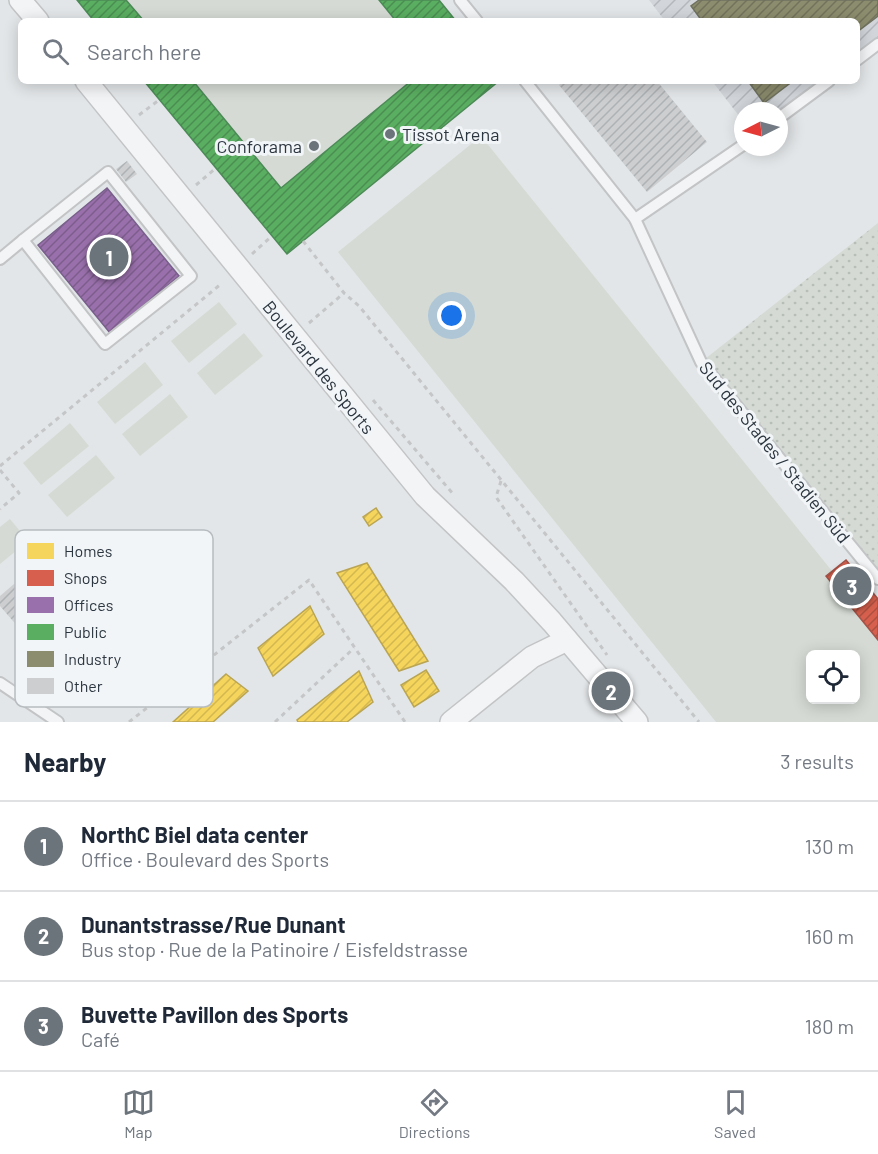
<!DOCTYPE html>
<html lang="en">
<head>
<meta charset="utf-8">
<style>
  :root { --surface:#fff; --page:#f2f2f3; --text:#1f2937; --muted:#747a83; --line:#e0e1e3; --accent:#6c747b }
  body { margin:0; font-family:Barlow,sans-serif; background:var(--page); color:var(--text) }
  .controls { position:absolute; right:18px; bottom:18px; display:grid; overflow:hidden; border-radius:9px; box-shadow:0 3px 15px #0003 }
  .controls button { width:54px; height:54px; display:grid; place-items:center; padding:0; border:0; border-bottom:2px solid var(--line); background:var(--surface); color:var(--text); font:30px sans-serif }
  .compass { position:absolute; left:734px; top:102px; width:54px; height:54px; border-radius:50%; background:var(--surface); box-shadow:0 3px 15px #0003; rotate:264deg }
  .you { position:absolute; left:452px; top:316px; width:21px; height:21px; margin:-15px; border:4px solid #fff; border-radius:50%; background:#1a73e8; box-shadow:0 0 0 9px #1a73e833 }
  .badge { display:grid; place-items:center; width:39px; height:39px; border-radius:50%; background:var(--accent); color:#fff; font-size:20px; font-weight:700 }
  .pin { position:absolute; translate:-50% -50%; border:3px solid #fff; box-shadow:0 2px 6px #0006 }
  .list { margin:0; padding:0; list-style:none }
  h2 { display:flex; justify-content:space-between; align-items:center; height:78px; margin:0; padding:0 24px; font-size:26px }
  h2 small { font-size:20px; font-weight:400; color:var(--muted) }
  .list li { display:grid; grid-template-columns:39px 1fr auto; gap:18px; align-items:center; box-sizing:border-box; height:90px; padding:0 24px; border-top:2px solid var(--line) }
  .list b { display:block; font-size:22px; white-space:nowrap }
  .list p { margin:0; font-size:20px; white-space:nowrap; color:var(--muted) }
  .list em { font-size:20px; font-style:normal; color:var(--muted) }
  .icon { flex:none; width:33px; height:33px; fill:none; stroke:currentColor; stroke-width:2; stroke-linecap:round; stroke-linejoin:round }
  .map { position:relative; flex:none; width:878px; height:722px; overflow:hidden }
  .search { position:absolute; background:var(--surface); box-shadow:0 3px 15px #0003; left:18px; right:18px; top:18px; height:66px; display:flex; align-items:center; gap:15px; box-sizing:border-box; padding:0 21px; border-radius:9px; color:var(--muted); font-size:22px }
  .sheet { height:348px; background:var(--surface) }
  nav { display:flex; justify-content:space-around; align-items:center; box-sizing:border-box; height:84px; border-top:2px solid var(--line); background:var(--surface); font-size:16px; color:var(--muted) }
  nav a { display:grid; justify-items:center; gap:3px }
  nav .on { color:var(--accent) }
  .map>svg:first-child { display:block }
  .industrial { fill:url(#industrial-furrows) }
  .grass { fill:#d5dbd4; fill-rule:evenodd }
  .park { fill:url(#park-dots) }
  .homes { fill:url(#homes-hatch); stroke:#b9a554; stroke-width:1.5 }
  .shops { fill:url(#shops-hatch); stroke:#a35349; stroke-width:1.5 }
  .offices { fill:url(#offices-hatch); stroke:#785f8b; stroke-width:1.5 }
  .public { fill:url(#public-hatch); stroke:#4c8a57; stroke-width:1.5 }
  .industry { fill:url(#industry-hatch); stroke:#6f7260; stroke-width:1.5 }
  .building { fill:url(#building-hatch) }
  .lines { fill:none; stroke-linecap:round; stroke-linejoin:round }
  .lane-casing { stroke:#c2c4c6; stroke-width:14 }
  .street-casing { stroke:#c2c4c6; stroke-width:24 }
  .path { stroke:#c4c6c8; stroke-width:3; stroke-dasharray:4.5 4.5; stroke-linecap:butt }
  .lane { stroke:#f3f4f5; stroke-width:10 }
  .street { stroke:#f3f4f5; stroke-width:21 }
  .poi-dot { fill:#6c747b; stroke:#f2f5f7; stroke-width:2 }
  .labels { text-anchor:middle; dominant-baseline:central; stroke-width:6; stroke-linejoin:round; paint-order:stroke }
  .poi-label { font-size:18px; fill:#2c3640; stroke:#f2f5f7; text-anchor:start }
  .street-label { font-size:18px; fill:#2c3640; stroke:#f2f5f7 }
  .key { fill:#f2f5f7; stroke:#b7bcc0; stroke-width:1.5 }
  .key-label { font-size:16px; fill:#2c3640 }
</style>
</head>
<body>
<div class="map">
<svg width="878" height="722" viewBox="0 0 878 722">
  <defs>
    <pattern id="industrial-furrows" width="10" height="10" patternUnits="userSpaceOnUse" patternTransform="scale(1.5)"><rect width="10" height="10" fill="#d2d6db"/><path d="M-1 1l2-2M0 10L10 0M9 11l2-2" fill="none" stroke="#b4b8bd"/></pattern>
    <pattern id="park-dots" width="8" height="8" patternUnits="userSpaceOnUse" patternTransform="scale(1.5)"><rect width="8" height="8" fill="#d5dbd4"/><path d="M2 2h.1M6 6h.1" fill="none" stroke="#b7bdb7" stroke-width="1.8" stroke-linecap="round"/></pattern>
    <pattern id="homes-hatch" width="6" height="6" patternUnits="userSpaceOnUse" patternTransform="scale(1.5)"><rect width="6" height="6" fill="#f6d55c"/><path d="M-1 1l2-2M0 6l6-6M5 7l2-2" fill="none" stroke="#d3b751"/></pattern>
    <pattern id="shops-hatch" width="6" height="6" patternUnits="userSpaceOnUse" patternTransform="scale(1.5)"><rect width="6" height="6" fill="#d6604d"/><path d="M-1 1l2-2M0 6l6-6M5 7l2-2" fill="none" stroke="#ae5041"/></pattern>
    <pattern id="offices-hatch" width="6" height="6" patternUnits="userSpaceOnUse" patternTransform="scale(1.5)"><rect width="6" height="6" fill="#9970ab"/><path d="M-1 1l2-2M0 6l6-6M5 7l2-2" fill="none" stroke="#7d5d8d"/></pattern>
    <pattern id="public-hatch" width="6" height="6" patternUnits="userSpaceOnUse" patternTransform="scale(1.5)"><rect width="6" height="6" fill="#5aae61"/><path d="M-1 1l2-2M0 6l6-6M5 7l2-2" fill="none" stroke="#4b8e51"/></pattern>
    <pattern id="industry-hatch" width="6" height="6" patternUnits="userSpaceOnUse" patternTransform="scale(1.5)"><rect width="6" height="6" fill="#8c8c6e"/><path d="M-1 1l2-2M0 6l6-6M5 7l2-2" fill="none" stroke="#73735c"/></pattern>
    <pattern id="building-hatch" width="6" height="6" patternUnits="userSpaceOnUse" patternTransform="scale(1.5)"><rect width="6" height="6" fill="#ccced0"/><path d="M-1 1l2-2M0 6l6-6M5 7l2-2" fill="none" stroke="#afb2b4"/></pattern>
  </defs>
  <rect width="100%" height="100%" fill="#e3e6e8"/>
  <g class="industrial">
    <path d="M 649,0 L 878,0 L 878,44 L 857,60 L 857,21 L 665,21 Z"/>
    <path d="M 712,81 L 829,81 L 779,118 L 779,111 L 743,111 L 743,121 Z"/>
  </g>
  <g class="grass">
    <path d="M 126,0 L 379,0 L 396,21 L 144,21 Z"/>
    <path d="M 193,81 L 411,81 L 281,188 Z"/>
    <path d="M 481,136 L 878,628 L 878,722 L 716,722 L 338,252 ZM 810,654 L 856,654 L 856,700 L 810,700 Z"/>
    <path d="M 219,302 L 237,324 L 189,363 L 171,341 Z"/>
    <path d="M 244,333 L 263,356 L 215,395 L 197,373 Z"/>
    <path d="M 145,362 L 163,385 L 115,424 L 97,402 Z"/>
    <path d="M 170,394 L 188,417 L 140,456 L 122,434 Z"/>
    <path d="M 70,423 L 89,446 L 41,485 L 23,463 Z"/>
    <path d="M 96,455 L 115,478 L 67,517 L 48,495 Z"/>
    <path d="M 10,519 L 28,541 L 0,564 L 0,527 Z"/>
  </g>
  <path class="park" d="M 878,223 L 878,579 L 701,362 Z"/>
  <g class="homes">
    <path d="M 376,508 L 382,517 L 369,526 L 363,517 Z"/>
    <path d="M 367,563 L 428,661 L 399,671 L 337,573 Z"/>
    <path d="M 310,606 L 324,634 L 273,676 L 258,648 Z"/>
    <path d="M 426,670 L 439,691 L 414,707 L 401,685 Z"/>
    <path d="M 359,671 L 373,702 L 347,722 L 298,722 L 297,720 Z"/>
    <path d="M 226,674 L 248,691 L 213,722 L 173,722 Z"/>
  </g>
  <path class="shops" d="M 846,560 L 878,599 L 878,640 L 826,576 Z"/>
  <path class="offices" d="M 107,188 L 179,276 L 110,333 L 38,245 Z"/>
  <g class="public">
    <path d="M 77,0 L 126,0 L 144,21 L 94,21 Z"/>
    <path d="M 379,0 L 439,0 L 456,21 L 396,21 Z"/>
    <path d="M 144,81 L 193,81 L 281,188 L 411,81 L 499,81 L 287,254 Z"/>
  </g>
  <g class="industry">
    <path d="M 699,0 L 878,0 L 878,16 L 857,32 L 857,21 L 702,21 L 691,6 Z"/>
    <path d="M 748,81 L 793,81 L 764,103 Z"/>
  </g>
  <g class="building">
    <path d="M 564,81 L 657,81 L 707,142 L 647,192 L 559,85 Z"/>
    <path d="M 127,161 L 137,174 L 126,182 L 116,169 Z"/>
    <path d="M 48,555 L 106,626 L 57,672 L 0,606 L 0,596 Z"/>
  </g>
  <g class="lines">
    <g class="lane-casing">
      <g id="lane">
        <path d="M 460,0 L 477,21"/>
        <path d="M 857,60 L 878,44"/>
        <path d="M 525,81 L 635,219 L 701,362 L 878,579"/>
        <path d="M 779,118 L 829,81"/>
        <path d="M 108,172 L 191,276 L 105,344 L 23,240 Z"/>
        <path d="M 635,219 L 743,145"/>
        <path d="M 0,259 L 23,240"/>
        <path d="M 0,683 L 58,722"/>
      </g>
    </g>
    <g class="street-casing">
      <g id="street">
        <path d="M 20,0 L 38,21"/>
        <path d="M 86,81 L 425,496 L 514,581 L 552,622 L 637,722"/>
        <path d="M 451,722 L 532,657 L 567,640"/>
      </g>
    </g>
    <g class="path">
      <path d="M 139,115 L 159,100"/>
      <path d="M 196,185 L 216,168"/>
      <path d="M 303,241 L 344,293 L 359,306 L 699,722"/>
      <path d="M 252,254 L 272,236"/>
      <path d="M 309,323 L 344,293"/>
      <path d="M 373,400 L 454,495"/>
      <path d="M 0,466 L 221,284"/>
      <path d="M 0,470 L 19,493 L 0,509"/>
      <path d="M 501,481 L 496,497 L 607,655"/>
      <path d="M 129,722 L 309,580 L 405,722"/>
      <path d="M 275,722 L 354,648"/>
    </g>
    <use href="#lane" class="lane"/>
    <use href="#street" class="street"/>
  </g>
  <g class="poi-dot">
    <circle cx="390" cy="134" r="6"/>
    <circle cx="314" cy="146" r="6"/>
  </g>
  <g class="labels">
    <g class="poi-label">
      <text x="402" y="134">Tissot Arena</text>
      <text x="302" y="146" text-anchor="end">Conforama</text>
    </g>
    <g class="street-label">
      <text transform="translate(319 367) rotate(51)">Boulevard des Sports</text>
      <text transform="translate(775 452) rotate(51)">Sud des Stades / Stadien Süd</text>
    </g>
  </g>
  <rect x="15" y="530" width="198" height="177" rx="9" class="key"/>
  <rect x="27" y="543" width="27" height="16" fill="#f6d55c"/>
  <rect x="27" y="570" width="27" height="16" fill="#d6604d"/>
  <rect x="27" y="597" width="27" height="16" fill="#9970ab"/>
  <rect x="27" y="624" width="27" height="16" fill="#5aae61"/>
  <rect x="27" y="651" width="27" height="16" fill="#8c8c6e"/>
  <rect x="27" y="678" width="27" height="16" fill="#ccced0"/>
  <g class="key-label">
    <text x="64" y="557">Homes</text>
    <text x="64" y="584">Shops</text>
    <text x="64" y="611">Offices</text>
    <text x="64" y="638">Public</text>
    <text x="64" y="665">Industry</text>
    <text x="64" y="692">Other</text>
  </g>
</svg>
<div class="controls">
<button><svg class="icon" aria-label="locate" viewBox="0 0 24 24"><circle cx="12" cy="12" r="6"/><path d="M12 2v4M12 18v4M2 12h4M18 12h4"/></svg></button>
</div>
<svg class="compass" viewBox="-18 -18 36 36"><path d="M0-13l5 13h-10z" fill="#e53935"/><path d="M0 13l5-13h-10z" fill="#747a83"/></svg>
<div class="you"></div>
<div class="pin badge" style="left:109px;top:257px">1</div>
<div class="pin badge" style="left:611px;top:691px">2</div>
<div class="pin badge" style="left:852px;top:586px">3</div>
<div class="search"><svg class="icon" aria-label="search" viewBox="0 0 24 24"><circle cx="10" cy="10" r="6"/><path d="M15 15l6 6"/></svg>Search here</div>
</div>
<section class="sheet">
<h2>Nearby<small>3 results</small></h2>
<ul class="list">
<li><span class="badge">1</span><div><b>NorthC Biel data center</b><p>Office · Boulevard des Sports</p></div><em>130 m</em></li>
<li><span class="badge">2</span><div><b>Dunantstrasse/Rue Dunant</b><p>Bus stop · Rue de la Patinoire / Eisfeldstrasse</p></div><em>160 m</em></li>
<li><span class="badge">3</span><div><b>Buvette Pavillon des Sports</b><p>Café</p></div><em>180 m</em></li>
</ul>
</section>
<nav>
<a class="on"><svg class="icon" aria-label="map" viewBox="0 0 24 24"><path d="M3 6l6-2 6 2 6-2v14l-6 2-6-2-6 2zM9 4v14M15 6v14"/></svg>Map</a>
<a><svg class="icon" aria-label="directions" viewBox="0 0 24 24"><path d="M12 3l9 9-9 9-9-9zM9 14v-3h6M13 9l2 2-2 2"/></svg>Directions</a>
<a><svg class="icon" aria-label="saved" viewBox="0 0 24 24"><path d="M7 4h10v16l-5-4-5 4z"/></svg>Saved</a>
</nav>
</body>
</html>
